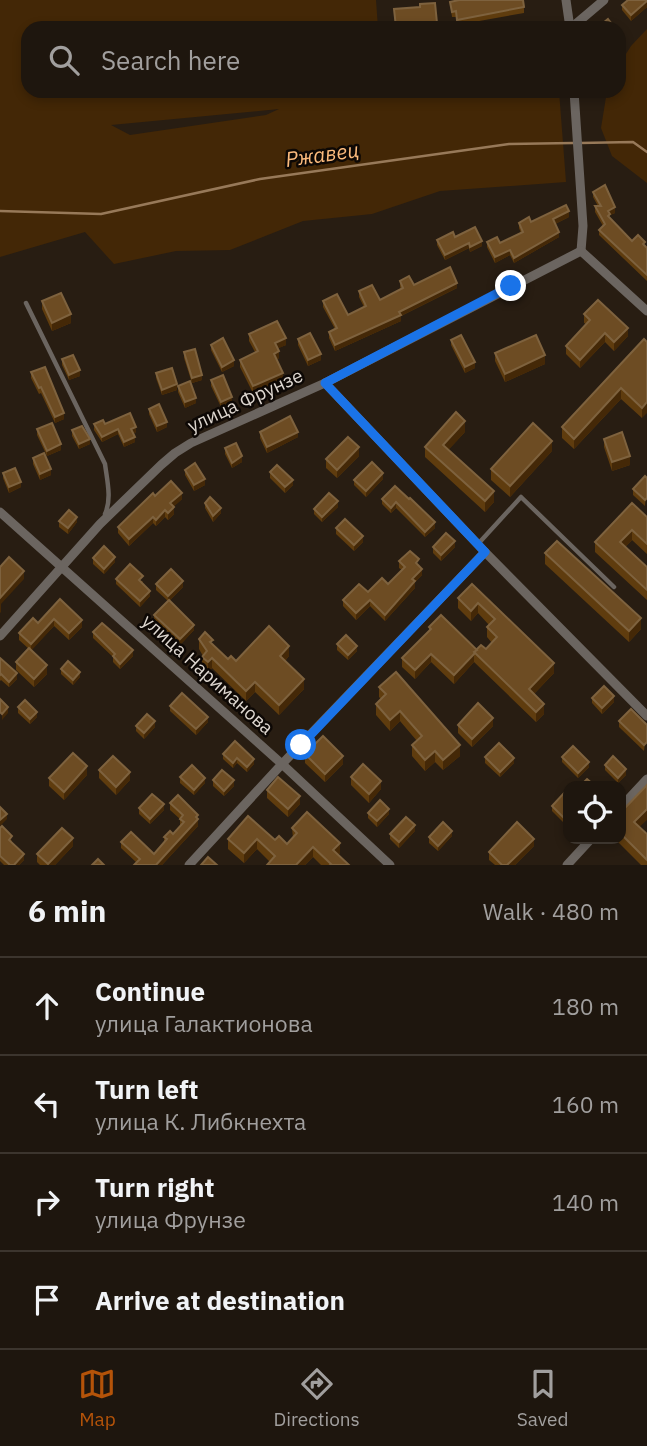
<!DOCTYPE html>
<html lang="en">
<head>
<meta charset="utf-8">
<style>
  :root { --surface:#1e160e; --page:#2b231c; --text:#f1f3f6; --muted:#a19f9e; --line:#3c352e; --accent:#b45309 }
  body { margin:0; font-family:"IBM Plex Sans",sans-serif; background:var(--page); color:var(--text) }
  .controls { position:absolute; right:21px; bottom:21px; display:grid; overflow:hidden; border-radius:14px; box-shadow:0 4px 10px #0003 }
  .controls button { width:63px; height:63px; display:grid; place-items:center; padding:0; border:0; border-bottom:2px solid var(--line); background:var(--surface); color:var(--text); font:35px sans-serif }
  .stop { position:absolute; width:21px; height:21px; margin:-16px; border:5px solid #1a73e8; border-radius:50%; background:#fff }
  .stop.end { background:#1a73e8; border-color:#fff; box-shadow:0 2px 7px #0008 }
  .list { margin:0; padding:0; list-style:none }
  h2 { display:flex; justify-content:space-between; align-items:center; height:91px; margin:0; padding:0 28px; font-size:30px }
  h2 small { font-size:23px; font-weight:400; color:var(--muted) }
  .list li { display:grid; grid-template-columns:46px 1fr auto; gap:21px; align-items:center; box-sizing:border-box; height:98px; padding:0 28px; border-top:2px solid var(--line) }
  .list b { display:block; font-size:26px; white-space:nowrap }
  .list p { margin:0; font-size:23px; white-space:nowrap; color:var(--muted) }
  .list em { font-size:23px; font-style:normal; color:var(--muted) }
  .icon { flex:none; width:38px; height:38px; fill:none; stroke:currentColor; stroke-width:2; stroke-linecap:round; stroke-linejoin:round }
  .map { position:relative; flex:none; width:647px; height:865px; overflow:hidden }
  .search { position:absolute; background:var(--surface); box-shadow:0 4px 10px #0003; left:21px; right:21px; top:21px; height:77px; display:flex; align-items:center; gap:18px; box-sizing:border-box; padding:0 24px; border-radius:21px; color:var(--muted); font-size:26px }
  .sheet { height:483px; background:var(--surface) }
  nav { display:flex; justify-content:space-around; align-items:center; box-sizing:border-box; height:98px; border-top:2px solid var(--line); background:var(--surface); font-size:19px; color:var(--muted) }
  nav a { display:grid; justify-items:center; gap:4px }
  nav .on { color:var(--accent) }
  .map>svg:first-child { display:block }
  .green { fill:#432706; fill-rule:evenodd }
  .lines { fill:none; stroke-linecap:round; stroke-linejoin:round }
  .stream { stroke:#977959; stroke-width:2.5 }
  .lane { stroke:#6b6560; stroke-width:4.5 }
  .street { stroke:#6b6560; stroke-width:9 }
  .wall { fill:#5f3c0e }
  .shaded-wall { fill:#442807 }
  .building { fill:#6d4c23; stroke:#7e623e; stroke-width:2 }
  .route { stroke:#1a73e8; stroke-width:9 }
  .labels { text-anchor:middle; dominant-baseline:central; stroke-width:5; stroke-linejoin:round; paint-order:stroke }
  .street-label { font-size:19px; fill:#ddd6cf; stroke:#0d0805 }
  .water-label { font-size:21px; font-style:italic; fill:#fcbb7d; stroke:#0d0805 }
</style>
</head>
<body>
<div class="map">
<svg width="647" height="865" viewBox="0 0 647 865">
  <rect width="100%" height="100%" fill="#281d12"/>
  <g class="green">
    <path d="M 0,0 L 376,0 L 378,28 L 28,28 L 28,91 L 559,91 L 566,182 L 440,191 L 372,214 L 303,221 L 230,250 L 176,251 L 114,264 L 85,232 L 0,257 ZM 279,109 L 266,115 L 130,135 L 111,125 Z"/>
    <path d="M 647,29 L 647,183 L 612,156 L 601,128 L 607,91 L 619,91 L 619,65 L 631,46 Z"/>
  </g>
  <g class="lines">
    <g class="stream">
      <path d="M 580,143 L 633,142 L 647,152"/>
      <path d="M 0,211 L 101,214 L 260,179 L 509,144 L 573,143"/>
    </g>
    <g class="lane">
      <path d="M 26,303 L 105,464 C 107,480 112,499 105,514"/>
      <path d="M 478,544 L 521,497 L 614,587"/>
    </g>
    <g class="street">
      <path d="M 566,0 L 570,28"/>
      <path d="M 571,28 L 604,0"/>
      <path d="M 574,91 L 583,226 L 581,251"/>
      <path d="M 581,251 L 647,311"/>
      <path d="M 325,383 L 485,552 L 647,716"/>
      <path d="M 0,512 L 282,764 L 390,865"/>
      <path d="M 0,636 L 100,524 L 161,465 L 175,453 L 191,443 L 325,383 L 581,251"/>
      <path d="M 621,807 L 647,779"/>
      <path d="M 189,865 L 282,764 L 485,552"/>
      <path d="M 567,865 L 591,839"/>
    </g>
  </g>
  <g class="wall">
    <path d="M 647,0 L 647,7 L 631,21 L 622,10 L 622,5 Z"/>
    <path d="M 450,2 L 524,7 L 524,13 L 457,25 L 456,17 L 452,17 Z"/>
    <path d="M 435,3 L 437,28 L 395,28 L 394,9 L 420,7 Z"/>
    <path d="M 593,192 L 615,213 L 610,215 L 610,219 L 632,241 L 647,248 L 647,281 L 599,235 L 599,230 L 603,226 L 595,212 L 595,206 L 598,206 L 593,197 Z"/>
    <path d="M 569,217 L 555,224 L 559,237 L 514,263 L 510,255 L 495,263 L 487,247 L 487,242 L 500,243 L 521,233 L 519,228 L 519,223 Z"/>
    <path d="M 455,237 L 482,246 L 470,252 L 469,248 L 445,260 L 437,245 L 437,240 Z"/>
    <path d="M 400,281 L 414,285 L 457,288 L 401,316 L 401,321 L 335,351 L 329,338 L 329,332 L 335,329 L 323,307 L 323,301 L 348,315 L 364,307 L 359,297 L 359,291 L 380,300 L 401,289 L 400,287 Z"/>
    <path d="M 42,301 L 71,323 L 52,331 L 42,309 Z"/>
    <path d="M 584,314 L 628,336 L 614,351 L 605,342 L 580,368 L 566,354 L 566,346 L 586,324 L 584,323 Z"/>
    <path d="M 249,334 L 286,345 L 278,348 L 279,358 L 276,360 L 283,380 L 253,393 L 240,367 L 240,360 L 255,352 L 249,341 Z"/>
    <path d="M 298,339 L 321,360 L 308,366 L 298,345 Z"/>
    <path d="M 644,339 L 642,418 L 621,399 L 574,449 L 562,438 L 562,427 Z"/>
    <path d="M 451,340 L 475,368 L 465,373 L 451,345 Z"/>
    <path d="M 211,345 L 234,366 L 222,372 L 211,350 Z"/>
    <path d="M 184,352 L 202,380 L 192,383 L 184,358 Z"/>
    <path d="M 495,353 L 545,364 L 505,382 L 495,361 Z"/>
    <path d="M 62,359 L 80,376 L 69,380 L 62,365 Z"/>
    <path d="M 31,372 L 64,419 L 55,423 L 41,393 L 39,394 L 31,378 Z"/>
    <path d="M 156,373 L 177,390 L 162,395 L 156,378 Z"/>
    <path d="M 211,380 L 232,402 L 221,407 L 211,386 Z"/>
    <path d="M 178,386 L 196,403 L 185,408 L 178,392 Z"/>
    <path d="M 149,409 L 167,427 L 157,432 L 149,414 Z"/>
    <path d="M 94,424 L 105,424 L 136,432 L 133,434 L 135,442 L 124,447 L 118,434 L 102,442 L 94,430 Z"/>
    <path d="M 37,429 L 61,450 L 47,456 L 37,435 Z"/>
    <path d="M 72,430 L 90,444 L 79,449 L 72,436 Z"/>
    <path d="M 260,432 L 298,437 L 267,453 L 260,438 Z"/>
    <path d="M 465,432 L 448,450 L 494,502 L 485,512 L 425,457 L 425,447 Z"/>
    <path d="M 604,439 L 630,465 L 612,471 L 604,447 Z"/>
    <path d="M 225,448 L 242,462 L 232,468 L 225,454 Z"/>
    <path d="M 552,451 L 510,497 L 491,480 L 491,469 Z"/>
    <path d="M 359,456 L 337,478 L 326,468 L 326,459 Z"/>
    <path d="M 33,458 L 51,475 L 40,480 L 33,464 Z"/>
    <path d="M 185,470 L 205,485 L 194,491 L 185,475 Z"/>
    <path d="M 270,472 L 293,485 L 285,493 L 270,478 Z"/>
    <path d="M 3,473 L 21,487 L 9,493 L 3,478 Z"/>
    <path d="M 647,478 L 645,506 L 633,495 L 633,489 Z"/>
    <path d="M 383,479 L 366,497 L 354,485 L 354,480 Z"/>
    <path d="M 395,486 L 435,528 L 425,537 L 396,508 L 391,513 L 382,504 L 382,499 Z"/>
    <path d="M 155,496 L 182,499 L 173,507 L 174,514 L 168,520 L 165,517 L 156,526 L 153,523 L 129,546 L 118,533 L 118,527 Z"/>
    <path d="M 205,503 L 221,513 L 213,522 L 205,508 Z"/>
    <path d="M 338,507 L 322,522 L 314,514 L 314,509 Z"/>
    <path d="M 647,517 L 647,554 L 632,540 L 625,547 L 647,567 L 647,600 L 595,552 L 595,542 Z"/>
    <path d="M 59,521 L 77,522 L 68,534 L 59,527 Z"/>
    <path d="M 336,528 L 363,542 L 354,551 L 336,534 Z"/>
    <path d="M 433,547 L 455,547 L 441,561 L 433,553 Z"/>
    <path d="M 545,553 L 641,629 L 629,642 L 545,564 Z"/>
    <path d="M 93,558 L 115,562 L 104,574 L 93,564 Z"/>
    <path d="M 399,561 L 419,565 L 422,575 L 415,582 L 415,588 L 385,621 L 370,606 L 356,620 L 343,606 L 343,600 L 368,592 L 388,584 L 402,570 L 399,568 Z"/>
    <path d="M 116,579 L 143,581 L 142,582 L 150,596 L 140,607 L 116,584 Z"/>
    <path d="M 156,584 L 183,587 L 169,601 L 194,630 L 180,645 L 154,620 L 154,615 L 168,601 L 156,590 Z"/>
    <path d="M 472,584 L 554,673 L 534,694 L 544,714 L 536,722 L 474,662 L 454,684 L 431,662 L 415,679 L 402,667 L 402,658 L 429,631 L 429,627 L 477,650 L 486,649 L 492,643 L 487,637 L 487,627 L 489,625 L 478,613 L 471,621 L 458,608 L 458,598 Z"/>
    <path d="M 60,599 L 82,627 L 69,640 L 54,626 L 31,650 L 47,674 L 34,687 L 16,670 L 16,662 L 29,649 L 19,640 L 19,633 L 38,623 Z"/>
    <path d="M 93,632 L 133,656 L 120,669 L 113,662 L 113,657 L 93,638 Z"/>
    <path d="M 199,639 L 213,644 L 228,659 L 236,661 L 289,656 L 285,661 L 304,689 L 279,715 L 255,692 L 246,701 L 212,668 L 208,673 L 202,667 L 202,657 L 203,656 L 199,649 Z"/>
    <path d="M 337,644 L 357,651 L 348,660 L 337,650 Z"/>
    <path d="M 0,658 L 17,679 L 9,687 L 1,680 L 0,681 Z"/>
    <path d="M 61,669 L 80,677 L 73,685 L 61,674 Z"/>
    <path d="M 379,687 L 460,756 L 443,770 L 435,762 L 425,771 L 412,756 L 412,745 L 417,741 L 400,721 L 390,731 L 376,715 L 376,704 L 381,699 L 379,697 Z"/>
    <path d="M 592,698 L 614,702 L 602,714 L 592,703 Z"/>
    <path d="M 170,706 L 208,722 L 196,735 L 170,711 Z"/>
    <path d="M 18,707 L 37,717 L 30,724 L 18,713 Z"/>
    <path d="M 619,721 L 647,725 L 644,751 L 619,727 Z"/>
    <path d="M 458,725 L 493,726 L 472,747 L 458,733 Z"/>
    <path d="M 136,726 L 155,727 L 144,739 L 136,731 Z"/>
    <path d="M 235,741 L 254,764 L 247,772 L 237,763 L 233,768 L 223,759 L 223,754 Z"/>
    <path d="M 305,754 L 343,764 L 325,782 L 305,763 Z"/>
    <path d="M 485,757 L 514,763 L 500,777 L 485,763 Z"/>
    <path d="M 562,757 L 589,767 L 578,778 L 562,762 Z"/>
    <path d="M 605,765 L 626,775 L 618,783 L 605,770 Z"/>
    <path d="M 99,770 L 130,780 L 116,795 L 99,778 Z"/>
    <path d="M 87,775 L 64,800 L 49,786 L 49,778 Z"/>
    <path d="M 180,777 L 205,783 L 194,795 L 180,783 Z"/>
    <path d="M 351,777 L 381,789 L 369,803 L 351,785 Z"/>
    <path d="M 213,780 L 234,786 L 224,796 L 213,786 Z"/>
    <path d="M 267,790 L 300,804 L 288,817 L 267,798 Z"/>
    <path d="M 568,798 L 564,823 L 552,811 L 552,806 Z"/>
    <path d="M 170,803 L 198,815 L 198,826 L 162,865 L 134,865 L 137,863 L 121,848 L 121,842 L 154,854 L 164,843 L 164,837 L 173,834 L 180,826 L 180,819 L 170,810 Z"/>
    <path d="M 139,808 L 164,810 L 150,824 L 139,814 Z"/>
    <path d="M 621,812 L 647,834 L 647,865 L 641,865 L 615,839 L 621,839 Z"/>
    <path d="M 368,813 L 389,814 L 377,827 L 368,818 Z"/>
    <path d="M 248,816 L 275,840 L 287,844 L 293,838 L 292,828 L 340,853 L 338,855 L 349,865 L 321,865 L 313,857 L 305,865 L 267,865 L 270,862 L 257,849 L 244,863 L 228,849 L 228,839 Z"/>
    <path d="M 0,828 L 12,841 L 11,842 L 24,860 L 19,865 L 4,865 L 0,861 Z"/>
    <path d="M 415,831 L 399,848 L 390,839 L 390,834 Z"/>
    <path d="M 452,836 L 438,851 L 429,843 L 429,837 Z"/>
    <path d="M 73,846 L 55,865 L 40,865 L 37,862 L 37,854 Z"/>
    <path d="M 534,846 L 515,865 L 495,865 L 489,860 L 489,852 Z"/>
  </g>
  <g class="shaded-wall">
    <path d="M 647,1 L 647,7 L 631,21 L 631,15 Z"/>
    <path d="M 615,207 L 615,213 L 610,215 L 610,220 L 608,221 L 608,211 Z"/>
    <path d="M 569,211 L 569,217 L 553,225 L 553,219 Z"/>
    <path d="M 559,232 L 559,237 L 514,263 L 514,258 Z"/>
    <path d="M 482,241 L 482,246 L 470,252 L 470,247 Z"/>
    <path d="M 469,243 L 469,248 L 445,260 L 445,255 Z"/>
    <path d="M 510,250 L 510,255 L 495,263 L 495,257 Z"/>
    <path d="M 457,283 L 457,288 L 401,316 L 401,321 L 335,351 L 335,345 L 408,307 Z"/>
    <path d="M 71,314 L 71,323 L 52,331 L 52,323 Z"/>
    <path d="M 628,328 L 628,336 L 614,351 L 614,342 Z"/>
    <path d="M 605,333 L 605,342 L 580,368 L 580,360 Z"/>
    <path d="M 286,338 L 286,345 L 275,350 L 275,343 Z"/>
    <path d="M 279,351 L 279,358 L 274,361 L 274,354 Z"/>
    <path d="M 321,354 L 321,360 L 308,366 L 308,360 Z"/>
    <path d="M 545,355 L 545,364 L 505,382 L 505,374 Z"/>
    <path d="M 234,360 L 234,366 L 222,372 L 222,367 Z"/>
    <path d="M 475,362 L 475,368 L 465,373 L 465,367 Z"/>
    <path d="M 80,370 L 80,376 L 69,380 L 69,375 Z"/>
    <path d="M 283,373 L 283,380 L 253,393 L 253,386 Z"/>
    <path d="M 202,375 L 202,380 L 192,383 L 192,378 Z"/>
    <path d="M 177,384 L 177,390 L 162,395 L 162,390 Z"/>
    <path d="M 621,388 L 621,399 L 574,449 L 574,439 Z"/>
    <path d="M 232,397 L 232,402 L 221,407 L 221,402 Z"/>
    <path d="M 196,398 L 196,403 L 185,408 L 185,402 Z"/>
    <path d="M 647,402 L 647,413 L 642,418 L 642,408 Z"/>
    <path d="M 64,413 L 64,419 L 55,423 L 55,417 Z"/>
    <path d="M 465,421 L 465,432 L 443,456 L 443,445 Z"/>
    <path d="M 167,422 L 167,427 L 157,432 L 157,426 Z"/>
    <path d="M 136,427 L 136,432 L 131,435 L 131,429 Z"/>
    <path d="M 118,429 L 118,434 L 102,442 L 102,437 Z"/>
    <path d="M 298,432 L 298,437 L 267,453 L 267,447 Z"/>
    <path d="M 135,437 L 135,442 L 124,447 L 124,442 Z"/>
    <path d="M 90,439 L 90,444 L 79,449 L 79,444 Z"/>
    <path d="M 552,441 L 552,451 L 510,497 L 510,486 Z"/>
    <path d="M 61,444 L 61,450 L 47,456 L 47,451 Z"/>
    <path d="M 359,447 L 359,456 L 337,478 L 337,470 Z"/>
    <path d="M 242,456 L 242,462 L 232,468 L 232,463 Z"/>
    <path d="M 630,456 L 630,465 L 612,471 L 612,462 Z"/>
    <path d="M 51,469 L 51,475 L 40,480 L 40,474 Z"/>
    <path d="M 383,473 L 383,479 L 366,497 L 366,491 Z"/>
    <path d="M 205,479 L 205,485 L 194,491 L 194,485 Z"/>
    <path d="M 293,480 L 293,485 L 285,493 L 285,487 Z"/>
    <path d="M 21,482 L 21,487 L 9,493 L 9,487 Z"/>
    <path d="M 494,491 L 494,502 L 485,512 L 485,501 Z"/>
    <path d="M 182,493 L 182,499 L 170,510 L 170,503 Z"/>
    <path d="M 338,501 L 338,507 L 322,522 L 322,517 Z"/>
    <path d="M 396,502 L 396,508 L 391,513 L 391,508 Z"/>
    <path d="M 174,507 L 174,514 L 168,520 L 168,513 Z"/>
    <path d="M 221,508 L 221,513 L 213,522 L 213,516 Z"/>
    <path d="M 165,510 L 165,517 L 156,526 L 156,520 Z"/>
    <path d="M 77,517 L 77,522 L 68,534 L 68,528 Z"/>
    <path d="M 153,517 L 153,523 L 129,546 L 129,539 Z"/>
    <path d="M 435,522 L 435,528 L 425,537 L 425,532 Z"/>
    <path d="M 632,530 L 632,540 L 620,552 L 620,542 Z"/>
    <path d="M 363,536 L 363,542 L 354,551 L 354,545 Z"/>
    <path d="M 455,541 L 455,547 L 441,561 L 441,555 Z"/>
    <path d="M 115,557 L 115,562 L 104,574 L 104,569 Z"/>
    <path d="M 422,569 L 422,575 L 415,582 L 415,588 L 385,621 L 385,615 L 412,579 Z"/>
    <path d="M 24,571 L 24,579 L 1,604 L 1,612 L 0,613 L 0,598 Z"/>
    <path d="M 183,581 L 183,587 L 168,602 L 168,596 Z"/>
    <path d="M 150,591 L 150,596 L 140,607 L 140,601 Z"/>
    <path d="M 370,600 L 370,606 L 356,620 L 356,613 Z"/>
    <path d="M 478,603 L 478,613 L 471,621 L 471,611 Z"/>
    <path d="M 641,618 L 641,629 L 629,642 L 629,631 Z"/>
    <path d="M 54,619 L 54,626 L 31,651 L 31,644 Z"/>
    <path d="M 82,620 L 82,627 L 69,640 L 69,633 Z"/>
    <path d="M 194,625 L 194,630 L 180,645 L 180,639 Z"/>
    <path d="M 289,646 L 289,656 L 280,666 L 280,656 Z"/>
    <path d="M 357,646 L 357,651 L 348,660 L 348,655 Z"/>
    <path d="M 133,650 L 133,656 L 120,669 L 120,664 Z"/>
    <path d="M 431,654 L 431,662 L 415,679 L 415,670 Z"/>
    <path d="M 474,654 L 474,662 L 454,684 L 454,675 Z"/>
    <path d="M 212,658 L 212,668 L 208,673 L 208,662 Z"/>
    <path d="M 554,663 L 554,673 L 529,699 L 529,689 Z"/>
    <path d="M 47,665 L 47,674 L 34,687 L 34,679 Z"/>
    <path d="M 80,672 L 80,677 L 73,685 L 73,680 Z"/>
    <path d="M 17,673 L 17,679 L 9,687 L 9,682 Z"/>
    <path d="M 304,679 L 304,689 L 279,715 L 279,705 Z"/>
    <path d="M 255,682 L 255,692 L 246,701 L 246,691 Z"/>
    <path d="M 614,696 L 614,702 L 602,714 L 602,708 Z"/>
    <path d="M 544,704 L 544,714 L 536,722 L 536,712 Z"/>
    <path d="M 8,707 L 8,713 L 2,720 L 2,714 Z"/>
    <path d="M 400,711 L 400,721 L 390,731 L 390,720 Z"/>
    <path d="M 37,712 L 37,717 L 30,724 L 30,719 Z"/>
    <path d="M 208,717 L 208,722 L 196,735 L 196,729 Z"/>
    <path d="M 493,718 L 493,726 L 472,747 L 472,739 Z"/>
    <path d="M 155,721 L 155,727 L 144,739 L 144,733 Z"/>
    <path d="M 460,745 L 460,756 L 443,770 L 443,760 Z"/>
    <path d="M 435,751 L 435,762 L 425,771 L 425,760 Z"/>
    <path d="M 343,756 L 343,764 L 325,782 L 325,774 Z"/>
    <path d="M 237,758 L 237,763 L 233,768 L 233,763 Z"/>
    <path d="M 514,758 L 514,763 L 500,777 L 500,772 Z"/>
    <path d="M 254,759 L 254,764 L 247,772 L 247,767 Z"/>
    <path d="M 589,762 L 589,767 L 578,778 L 578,773 Z"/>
    <path d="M 87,766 L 87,775 L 64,800 L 64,792 Z"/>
    <path d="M 626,769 L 626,775 L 618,783 L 618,778 Z"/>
    <path d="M 130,772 L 130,780 L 116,795 L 116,787 Z"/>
    <path d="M 205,778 L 205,783 L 194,795 L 194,790 Z"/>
    <path d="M 234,780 L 234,786 L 224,796 L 224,791 Z"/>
    <path d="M 381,781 L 381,789 L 369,803 L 369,794 Z"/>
    <path d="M 300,796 L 300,804 L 288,817 L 288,809 Z"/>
    <path d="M 164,804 L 164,810 L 150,824 L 150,819 Z"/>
    <path d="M 389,809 L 389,814 L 377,827 L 377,821 Z"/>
    <path d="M 647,809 L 647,820 L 634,832 L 634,822 Z"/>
    <path d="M 7,814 L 7,819 L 0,826 L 0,820 Z"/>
    <path d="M 568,814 L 568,819 L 564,823 L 564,818 Z"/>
    <path d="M 198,815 L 198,826 L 162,865 L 156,865 Z"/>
    <path d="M 415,825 L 415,831 L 399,848 L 399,842 Z"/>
    <path d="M 452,831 L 452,836 L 438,851 L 438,846 Z"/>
    <path d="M 73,838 L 73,846 L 55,865 L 48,865 Z"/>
    <path d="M 257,839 L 257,849 L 244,863 L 244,853 Z"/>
    <path d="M 534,839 L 534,846 L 515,865 L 507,865 Z"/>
    <path d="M 340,843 L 340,853 L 333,860 L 333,850 Z"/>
    <path d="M 313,847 L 313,857 L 305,865 L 296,865 Z"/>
    <path d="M 24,854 L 24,860 L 19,865 L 14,865 Z"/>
  </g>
  <g class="building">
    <path d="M 459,0 L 523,0 L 524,7 L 457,20 L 456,11 L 452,12 L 450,2 Z"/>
    <path d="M 628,0 L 647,0 L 647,1 L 631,15 L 622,5 Z"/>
    <path d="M 435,3 L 437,23 L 396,27 L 394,9 L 420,7 L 420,4 Z"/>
    <path d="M 608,19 L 615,28 L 597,28 Z"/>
    <path d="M 605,185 L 615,207 L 608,211 L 610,214 L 608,216 L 632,241 L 638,235 L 645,242 L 643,244 L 647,248 L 647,275 L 599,230 L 605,224 L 595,206 L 601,206 L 593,192 Z"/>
    <path d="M 566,205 L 569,211 L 553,219 L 559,232 L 514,258 L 510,250 L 495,257 L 487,242 L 497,237 L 500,243 L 523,232 L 519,223 L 529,217 L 531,222 Z"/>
    <path d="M 475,227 L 482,241 L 470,247 L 469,243 L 445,255 L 437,240 L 453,232 L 455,237 Z"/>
    <path d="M 450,267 L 457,283 L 399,312 L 401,315 L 335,345 L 329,332 L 337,328 L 323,301 L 337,294 L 348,315 L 366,306 L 359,291 L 372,285 L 380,300 L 403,288 L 400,281 L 409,276 L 414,285 Z"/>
    <path d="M 61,293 L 71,314 L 52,323 L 42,301 Z"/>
    <path d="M 598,300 L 628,328 L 614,342 L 605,333 L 580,360 L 566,346 L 590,320 L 584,314 Z"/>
    <path d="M 277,321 L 286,338 L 275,343 L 279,351 L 274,354 L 283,373 L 253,386 L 240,360 L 258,351 L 249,334 Z"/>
    <path d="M 310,333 L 321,354 L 308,360 L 298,339 Z"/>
    <path d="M 461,335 L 475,362 L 465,367 L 451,340 Z"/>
    <path d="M 536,335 L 545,355 L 505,374 L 495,353 Z"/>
    <path d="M 223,338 L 234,360 L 222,367 L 211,345 Z"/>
    <path d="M 644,339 L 647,342 L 647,402 L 642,408 L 621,388 L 574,439 L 562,427 Z"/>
    <path d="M 195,349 L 202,375 L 192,378 L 184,352 Z"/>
    <path d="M 73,355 L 80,370 L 69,375 L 62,359 Z"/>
    <path d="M 45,367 L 64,413 L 55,417 L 41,387 L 39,388 L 31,372 Z"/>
    <path d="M 172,368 L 177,384 L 162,390 L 156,373 Z"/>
    <path d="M 223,375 L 232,397 L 221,402 L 211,380 Z"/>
    <path d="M 190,381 L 196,398 L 185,402 L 178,386 Z"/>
    <path d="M 159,404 L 167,422 L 157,426 L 149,409 Z"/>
    <path d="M 456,412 L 465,421 L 443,445 L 494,491 L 485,501 L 425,447 Z"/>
    <path d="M 130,413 L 136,427 L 131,429 L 135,437 L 124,442 L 118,429 L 102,437 L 94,424 L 103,420 L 105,424 Z"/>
    <path d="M 290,416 L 298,432 L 267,447 L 260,432 Z"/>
    <path d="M 52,423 L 61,444 L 47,451 L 37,429 Z"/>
    <path d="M 533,423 L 552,441 L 510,486 L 491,469 Z"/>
    <path d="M 82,426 L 90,439 L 79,444 L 72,430 Z"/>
    <path d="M 622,432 L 630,456 L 612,462 L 604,439 Z"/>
    <path d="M 348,437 L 359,447 L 337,470 L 326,459 Z"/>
    <path d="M 236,443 L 242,456 L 232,463 L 225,448 Z"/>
    <path d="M 44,453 L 51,469 L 40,474 L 33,458 Z"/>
    <path d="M 372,462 L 383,473 L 366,491 L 354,480 Z"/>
    <path d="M 195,463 L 205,479 L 194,485 L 185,470 Z"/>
    <path d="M 277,465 L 293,480 L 285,487 L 270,472 Z"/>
    <path d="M 15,468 L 21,482 L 9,487 L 3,473 Z"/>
    <path d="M 645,476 L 647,478 L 647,498 L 645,500 L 633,489 Z"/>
    <path d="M 171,481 L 182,493 L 170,503 L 174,507 L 168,513 L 165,510 L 156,520 L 153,517 L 129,539 L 118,527 L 153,493 L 155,496 Z"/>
    <path d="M 395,486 L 409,499 L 410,498 L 435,522 L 425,532 L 396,502 L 391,508 L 382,499 Z"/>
    <path d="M 329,493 L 338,501 L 322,517 L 314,509 Z"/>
    <path d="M 210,497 L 221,508 L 213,516 L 205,503 Z"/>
    <path d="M 632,503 L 647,517 L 647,544 L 632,530 L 620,542 L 647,567 L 647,590 L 595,542 Z"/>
    <path d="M 69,510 L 77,517 L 68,528 L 59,521 Z"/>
    <path d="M 345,519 L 363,536 L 354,545 L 336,528 Z"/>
    <path d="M 446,533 L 455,541 L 441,555 L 433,547 Z"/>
    <path d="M 557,541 L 641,618 L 629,631 L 545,553 Z"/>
    <path d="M 104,546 L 115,557 L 104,569 L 93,558 Z"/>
    <path d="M 410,551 L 419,559 L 416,563 L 422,569 L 412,579 L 415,581 L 385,615 L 370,600 L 356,613 L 343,600 L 359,584 L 368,592 L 382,578 L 388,584 L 405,567 L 399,561 Z"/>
    <path d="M 9,557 L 24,571 L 0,598 L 0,567 Z"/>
    <path d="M 130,564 L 143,576 L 139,580 L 150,591 L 140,601 L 116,579 Z"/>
    <path d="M 171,569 L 183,581 L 168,596 L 156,584 Z"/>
    <path d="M 472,584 L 554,663 L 529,689 L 544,704 L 536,712 L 474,652 L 481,645 L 486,649 L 497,637 L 487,627 L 495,619 L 478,603 L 471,611 L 458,598 Z"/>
    <path d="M 60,599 L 82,620 L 69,633 L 54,619 L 31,644 L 19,633 L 33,618 L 38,623 Z"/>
    <path d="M 169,600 L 194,625 L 180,639 L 154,615 Z"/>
    <path d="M 441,615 L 477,650 L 474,652 L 475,653 L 454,675 L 431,654 L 415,670 L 402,658 L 431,629 L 429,627 Z"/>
    <path d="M 102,623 L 133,650 L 120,664 L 113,656 L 115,654 L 93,632 Z"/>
    <path d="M 269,626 L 289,646 L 280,656 L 304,679 L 279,705 L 255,682 L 246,691 L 212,658 L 208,662 L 202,657 L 207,651 L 199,639 L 205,632 L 213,640 L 210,642 L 228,659 L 231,656 L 236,661 Z"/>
    <path d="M 346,635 L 357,646 L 348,655 L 337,644 Z"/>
    <path d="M 29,648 L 47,665 L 34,679 L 16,662 Z"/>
    <path d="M 0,658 L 17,673 L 9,682 L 1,674 L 0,675 Z"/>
    <path d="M 68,661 L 80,672 L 73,680 L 61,669 Z"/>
    <path d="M 396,672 L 460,745 L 443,760 L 435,751 L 425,760 L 412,745 L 422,736 L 400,711 L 390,720 L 376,704 L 386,694 L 379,687 Z"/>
    <path d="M 604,686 L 614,696 L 602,708 L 592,698 Z"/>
    <path d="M 182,693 L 208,717 L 196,729 L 170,706 Z"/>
    <path d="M 0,699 L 8,707 L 2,714 L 0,712 Z"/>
    <path d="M 25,700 L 37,712 L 30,719 L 18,707 Z"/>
    <path d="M 478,703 L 493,718 L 472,739 L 458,725 Z"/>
    <path d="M 631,709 L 647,725 L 647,742 L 644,745 L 619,721 Z"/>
    <path d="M 147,714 L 155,721 L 144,733 L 136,726 Z"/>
    <path d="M 323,736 L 343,756 L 325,774 L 305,754 Z"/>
    <path d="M 235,741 L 254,759 L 247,767 L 237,758 L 233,763 L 223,754 Z"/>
    <path d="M 499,743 L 514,758 L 500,772 L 485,757 Z"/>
    <path d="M 573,746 L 589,762 L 578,773 L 562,757 Z"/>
    <path d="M 73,753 L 87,766 L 64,792 L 49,778 Z"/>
    <path d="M 113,756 L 130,772 L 116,787 L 99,770 Z"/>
    <path d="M 613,756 L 626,769 L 618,778 L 605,765 Z"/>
    <path d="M 363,764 L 381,781 L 369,794 L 351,777 Z"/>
    <path d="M 192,765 L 205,778 L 194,790 L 180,777 Z"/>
    <path d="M 222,770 L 234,780 L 224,791 L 213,780 Z"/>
    <path d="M 278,777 L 300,796 L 288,809 L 267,790 Z"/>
    <path d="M 587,779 L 595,786 L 580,786 Z"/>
    <path d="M 647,785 L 647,809 L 634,822 L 647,834 L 647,860 L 621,834 L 621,812 Z"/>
    <path d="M 564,793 L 568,798 L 568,814 L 564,818 L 552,806 Z"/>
    <path d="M 152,794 L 164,804 L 150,819 L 139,808 Z"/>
    <path d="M 178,795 L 198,815 L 196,817 L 198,819 L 156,865 L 134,865 L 140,859 L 121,842 L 131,832 L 154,854 L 167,839 L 164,837 L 170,831 L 173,834 L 184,822 L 180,819 L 183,815 L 170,803 Z"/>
    <path d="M 380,800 L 389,809 L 377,821 L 368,813 Z"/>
    <path d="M 0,807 L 7,814 L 0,820 Z"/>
    <path d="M 307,812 L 340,843 L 333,850 L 349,865 L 330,865 L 331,864 L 313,847 L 296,865 L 267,865 L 275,856 L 257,839 L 244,853 L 228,839 L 248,816 L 275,840 L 279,836 L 287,844 L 297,833 L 292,828 Z"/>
    <path d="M 406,817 L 415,825 L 399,842 L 390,834 Z"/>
    <path d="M 443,822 L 452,831 L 438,846 L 429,837 Z"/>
    <path d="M 517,822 L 534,839 L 507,865 L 502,865 L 489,852 Z"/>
    <path d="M 2,826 L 12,836 L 9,840 L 24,854 L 14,865 L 10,865 L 0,856 L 0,828 Z"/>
    <path d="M 62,828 L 73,838 L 48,864 L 37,854 Z"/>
    <path d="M 208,857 L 217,865 L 201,865 Z"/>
    <path d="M 98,859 L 104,865 L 92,865 Z"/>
  </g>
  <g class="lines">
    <path class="route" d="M 301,745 L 485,552 L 325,383 L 511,286"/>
  </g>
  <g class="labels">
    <g class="street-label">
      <text transform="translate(245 400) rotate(-25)">улица Фрунзе</text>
      <text transform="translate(208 674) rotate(42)">улица Нариманова</text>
    </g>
    <g class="water-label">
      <text transform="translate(322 154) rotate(-8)">Ржавец</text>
    </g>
  </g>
</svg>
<div class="controls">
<button><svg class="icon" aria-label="locate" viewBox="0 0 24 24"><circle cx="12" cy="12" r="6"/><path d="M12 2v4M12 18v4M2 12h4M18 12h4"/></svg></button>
</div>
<div class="stop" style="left:301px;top:745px"></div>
<div class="stop end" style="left:511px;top:286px"></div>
<div class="search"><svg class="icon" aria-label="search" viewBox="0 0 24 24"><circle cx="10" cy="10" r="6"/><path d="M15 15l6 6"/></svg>Search here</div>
</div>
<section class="sheet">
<h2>6 min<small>Walk · 480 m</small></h2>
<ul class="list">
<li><svg class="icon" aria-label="ahead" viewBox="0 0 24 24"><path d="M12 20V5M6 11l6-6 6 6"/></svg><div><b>Continue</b><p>улица Галактионова</p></div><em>180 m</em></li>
<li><svg class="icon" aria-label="left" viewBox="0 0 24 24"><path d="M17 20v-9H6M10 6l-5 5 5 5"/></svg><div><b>Turn left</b><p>улица К. Либкнехта</p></div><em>160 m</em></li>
<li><svg class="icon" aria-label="right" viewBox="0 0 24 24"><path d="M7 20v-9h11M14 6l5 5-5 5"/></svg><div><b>Turn right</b><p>улица Фрунзе</p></div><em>140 m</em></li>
<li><svg class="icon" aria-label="arrive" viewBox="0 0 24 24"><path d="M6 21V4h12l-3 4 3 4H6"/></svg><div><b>Arrive at destination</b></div></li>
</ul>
</section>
<nav>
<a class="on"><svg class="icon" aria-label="map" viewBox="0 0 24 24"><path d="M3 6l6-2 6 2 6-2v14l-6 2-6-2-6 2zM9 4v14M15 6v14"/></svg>Map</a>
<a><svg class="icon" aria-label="directions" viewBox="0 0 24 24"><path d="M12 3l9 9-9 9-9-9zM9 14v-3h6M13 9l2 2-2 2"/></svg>Directions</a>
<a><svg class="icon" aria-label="saved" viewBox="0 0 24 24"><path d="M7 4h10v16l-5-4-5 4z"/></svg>Saved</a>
</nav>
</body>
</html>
